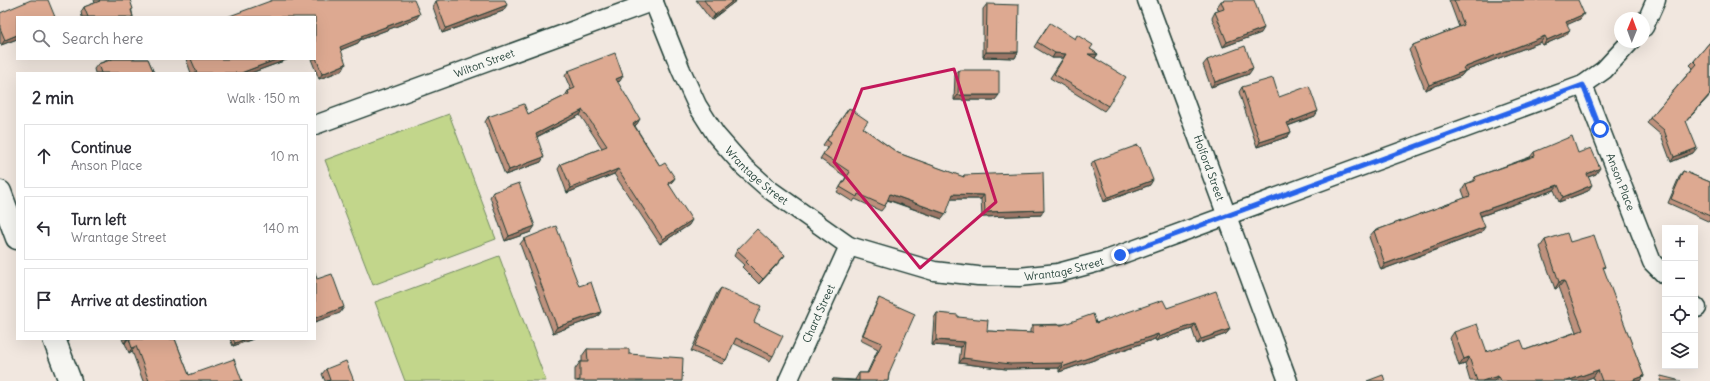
<!DOCTYPE html>
<html lang="en">
<head>
<meta charset="utf-8">
<style>
  :root { --surface:#fff; --page:#f2f2f3; --text:#2b2b33; --muted:#7c7c81; --line:#e1e1e2 }
  body { margin:0; font-family:Delius,sans-serif; background:var(--page); color:var(--text) }
  .controls { position:absolute; right:12px; bottom:12px; display:grid; overflow:hidden; border-radius:0px; box-shadow:0 4px 16px #0002 }
  .controls button { width:36px; height:36px; display:grid; place-items:center; padding:0; border:0; border-bottom:1px solid var(--line); background:var(--surface); color:var(--text); font:20px sans-serif }
  .compass { position:absolute; left:1614px; top:12px; width:36px; height:36px; border-radius:50%; background:var(--surface); box-shadow:0 4px 16px #0002; rotate:1deg }
  .stop { position:absolute; width:12px; height:12px; margin:-9px; border:3px solid #2563eb; border-radius:50%; background:#fff }
  .stop.end { background:#2563eb; border-color:#fff; box-shadow:0 1px 4px #0008 }
  .list { margin:0; padding:0; list-style:none }
  h2 { display:flex; justify-content:space-between; align-items:center; height:52px; margin:0; padding:0 16px; font-size:17px }
  h2 small { font-size:13px; font-weight:400; color:var(--muted) }
  .list li { display:grid; grid-template-columns:26px 1fr auto; gap:12px; align-items:center; box-sizing:border-box; height:64px; margin:0 8px 8px; padding:0 8px; border:1px solid var(--line); border-radius:0px }
  .list b { display:block; font-size:15px; white-space:nowrap }
  .list p { margin:0; font-size:13px; white-space:nowrap; color:var(--muted) }
  .list em { font-size:13px; font-style:normal; color:var(--muted) }
  .icon { flex:none; width:22px; height:22px; fill:none; stroke:currentColor; stroke-width:2; stroke-linecap:round; stroke-linejoin:round }
  .map { position:relative; flex:none; width:1710px; height:381px; overflow:hidden }
  .search { position:absolute; background:var(--surface); box-shadow:0 4px 16px #0002; left:16px; top:16px; width:300px; height:44px; display:flex; align-items:center; gap:10px; box-sizing:border-box; padding:0 14px; border-radius:0px; color:var(--muted); font-size:15px }
  .panel { position:absolute; background:var(--surface); box-shadow:0 4px 16px #0002; left:16px; top:72px; width:300px; height:268px; border-radius:0px }
  .map>svg:first-child { display:block }
  .pitch { fill:#c2d68b; stroke:#708a60 }
  .lines { fill:none; stroke-linecap:round; stroke-linejoin:round }
  .minor-casing { stroke:#1f3d34; stroke-width:21 }
  .secondary-casing { stroke:#1f3d34; stroke-width:25 }
  .minor { stroke:#f6f6f2; stroke-width:18 }
  .secondary { stroke:#f6f6f2; stroke-width:22 }
  .wall { fill:#be917d; stroke:#1f3d34 }
  .shaded-wall { fill:#9b7666; stroke:#1f3d34 }
  .building { fill:#dda991; stroke:#1f3d34 }
  .route { stroke:#2563eb; stroke-width:5 }
  .marked { fill:none; stroke:#c2185b; stroke-width:3; stroke-linejoin:round }
  .labels { text-anchor:middle; dominant-baseline:central; stroke-width:3; stroke-linejoin:round; paint-order:stroke }
  .street-label { font-size:11px; fill:#1f3d34; stroke:#f6f6f2 }
</style>
</head>
<body>
<div class="map">
<svg width="1710" height="381" viewBox="0 0 1710 381">
  <rect width="100%" height="100%" fill="#f1e7df"/>
  <filter id="ink" filterUnits="userSpaceOnUse"><feTurbulence type="fractalNoise" baseFrequency=".025" numOctaves="2"/><feDisplacementMap in="SourceGraphic" scale="8" xChannelSelector="R" yChannelSelector="G"/><feConvolveMatrix kernelMatrix="1 2 1 2 8 2 1 2 1" color-interpolation-filters="sRGB"/></filter>
  <g filter="url(#ink)">
    <g class="pitch">
      <path d="M 449,114 L 496,239 L 373,285 L 325,160 Z"/>
      <path d="M 499,256 L 546,381 L 405,381 L 375,302 Z"/>
    </g>
    <g class="lines">
      <g class="minor-casing">
        <g id="minor">
          <path id="s1" d="M 653,0 L 681,70 L 697,105 L 716,135 L 744,167 L 770,190 L 849,246 L 934,271 L 978,276 L 1019,277 L 1058,273 L 1106,260 L 1583,85 L 1604,70 L 1630,42"/>
          <path id="s2" d="M 1147,0 L 1288,381"/>
          <path d="M 1644,27 L 1656,0"/>
          <path id="s3" d="M 1583,85 L 1652,262 L 1665,275"/>
          <path id="s4" d="M 315,125 L 654,1"/>
          <path d="M 1695,306 L 1697,308"/>
          <path id="s5" d="M 788,381 L 849,246"/>
        </g>
      </g>
      <g class="secondary-casing">
        <g id="secondary">
          <path d="M 0,192 L 17,238"/>
          <path d="M 54,339 L 70,381"/>
        </g>
      </g>
      <use href="#minor" class="minor"/>
      <use href="#secondary" class="secondary"/>
    </g>
    <g class="wall">
      <path d="M 94,0 L 130,0 L 132,12 L 133,17 L 82,17 L 81,12 L 84,7 L 95,3 Z"/>
      <path d="M 696,0 L 737,0 L 711,20 Z"/>
      <path d="M 1449,0 L 1531,0 L 1580,19 L 1567,24 L 1566,35 L 1543,45 L 1541,42 L 1465,71 L 1461,76 L 1425,90 L 1409,50 L 1413,45 L 1459,27 Z"/>
      <path d="M 436,1 L 503,11 L 442,33 L 433,7 Z"/>
      <path d="M 1221,1 L 1261,33 L 1223,47 L 1212,18 L 1215,12 L 1219,11 L 1217,7 Z"/>
      <path d="M 987,4 L 1018,52 L 1015,58 L 983,57 L 983,9 Z"/>
      <path d="M 0,13 L 17,39 L 1,45 L 0,42 Z"/>
      <path d="M 315,17 L 416,19 L 360,40 L 358,43 L 341,50 L 343,70 L 319,79 L 311,59 L 315,59 Z"/>
      <path d="M 1046,28 L 1090,49 L 1098,54 L 1095,58 L 1108,106 L 1104,111 L 1050,78 L 1063,58 L 1052,58 L 1034,47 Z"/>
      <path d="M 1710,42 L 1710,95 L 1686,121 L 1693,153 L 1671,162 L 1661,135 L 1647,123 L 1650,118 L 1693,68 L 1690,65 L 1694,61 Z"/>
      <path d="M 108,59 L 148,59 L 154,73 L 95,73 L 94,69 L 98,64 L 108,60 Z"/>
      <path d="M 186,59 L 289,59 L 251,73 L 191,73 Z"/>
      <path d="M 1207,60 L 1249,74 L 1211,87 L 1203,65 Z"/>
      <path d="M 959,70 L 995,100 L 954,100 L 955,75 Z"/>
      <path d="M 568,71 L 620,81 L 617,82 L 637,124 L 635,126 L 660,166 L 675,178 L 671,183 L 669,185 L 689,225 L 660,244 L 614,174 L 567,193 L 558,169 L 561,164 L 602,148 L 580,115 L 537,137 L 541,162 L 505,175 L 485,122 L 488,117 L 528,114 L 565,96 L 568,91 L 571,90 L 565,76 Z"/>
      <path d="M 1242,87 L 1279,97 L 1315,116 L 1288,126 L 1291,132 L 1287,137 L 1257,147 L 1239,92 Z"/>
      <path d="M 849,108 L 863,128 L 898,153 L 963,177 L 964,175 L 1041,215 L 982,217 L 981,199 L 951,199 L 942,219 L 887,200 L 885,206 L 881,211 L 855,199 L 853,202 L 837,192 L 846,177 L 820,159 L 827,148 L 823,145 Z"/>
      <path d="M 1534,152 L 1578,153 L 1596,174 L 1588,177 L 1588,191 L 1559,202 L 1554,190 L 1481,216 L 1481,233 L 1381,270 L 1369,237 L 1374,231 L 1465,198 L 1462,190 L 1466,184 L 1471,182 L 1475,177 L 1530,157 Z"/>
      <path d="M 1094,161 L 1150,185 L 1104,202 L 1091,165 Z"/>
      <path d="M 1683,171 L 1710,182 L 1710,222 L 1668,203 L 1680,175 Z"/>
      <path d="M 493,192 L 531,232 L 505,241 L 490,197 Z"/>
      <path d="M 524,239 L 579,286 L 601,312 L 597,317 L 553,333 L 520,244 Z"/>
      <path d="M 1545,240 L 1570,242 L 1605,267 L 1603,269 L 1644,376 L 1641,381 L 1594,381 L 1593,377 L 1582,381 L 1470,381 L 1465,364 L 1459,366 L 1450,338 L 1454,332 L 1487,352 L 1525,350 L 1576,332 L 1559,287 L 1555,289 L 1540,247 Z"/>
      <path d="M 737,250 L 785,255 L 781,260 L 759,284 L 742,267 L 744,265 L 734,256 Z"/>
      <path d="M 721,288 L 754,322 L 773,356 L 770,361 L 733,343 L 726,360 L 722,364 L 691,351 L 717,293 Z"/>
      <path d="M 879,298 L 889,373 L 888,381 L 832,381 L 833,379 L 855,380 L 856,378 L 859,373 L 867,373 L 878,349 L 860,340 L 876,304 Z"/>
      <path d="M 1167,308 L 1230,329 L 1226,334 L 1197,344 L 1192,329 L 1156,341 L 1155,339 L 1059,372 L 1059,368 L 1006,369 L 959,363 L 961,347 L 932,345 L 934,318 L 937,313 L 958,317 L 987,331 L 1030,333 L 1030,330 L 1033,325 L 1096,323 Z"/>
      <path d="M 122,339 L 175,339 L 189,375 L 242,381 L 143,381 L 132,351 L 129,353 L 125,343 L 124,343 Z"/>
      <path d="M 230,339 L 253,339 L 233,346 Z"/>
      <path d="M 587,349 L 629,354 L 682,381 L 575,381 L 575,369 L 580,362 L 582,362 L 582,356 Z"/>
      <path d="M 326,369 L 354,381 L 325,381 L 322,374 Z"/>
    </g>
    <g class="shaded-wall">
      <path d="M 734,0 L 737,0 L 711,20 L 715,15 Z"/>
      <path d="M 507,5 L 503,11 L 442,33 L 446,28 Z"/>
      <path d="M 420,14 L 416,19 L 360,40 L 358,43 L 336,52 L 340,47 L 361,36 Z"/>
      <path d="M 1584,14 L 1580,19 L 1562,27 L 1566,22 Z"/>
      <path d="M 1264,28 L 1261,33 L 1223,47 L 1227,42 Z"/>
      <path d="M 1570,30 L 1566,35 L 1543,45 L 1547,40 Z"/>
      <path d="M 17,35 L 17,39 L 1,45 L 5,40 Z"/>
      <path d="M 1545,36 L 1541,42 L 1460,73 L 1463,68 Z"/>
      <path d="M 986,52 L 1018,52 L 1015,58 L 983,57 Z"/>
      <path d="M 1055,53 L 1066,54 L 1063,58 L 1052,58 Z"/>
      <path d="M 1088,54 L 1098,54 L 1094,59 Z"/>
      <path d="M 278,59 L 289,59 L 251,73 L 241,73 Z"/>
      <path d="M 346,64 L 343,70 L 319,79 L 322,74 Z"/>
      <path d="M 1253,68 L 1249,74 L 1211,87 L 1215,82 Z"/>
      <path d="M 1465,71 L 1461,76 L 1425,90 L 1429,85 Z"/>
      <path d="M 623,76 L 620,81 L 612,84 L 616,79 Z"/>
      <path d="M 1710,94 L 1710,95 L 1683,125 L 1686,121 Z"/>
      <path d="M 958,95 L 999,95 L 995,100 L 954,100 Z"/>
      <path d="M 583,110 L 580,115 L 532,139 L 536,134 Z"/>
      <path d="M 1318,111 L 1315,116 L 1284,127 L 1287,123 Z"/>
      <path d="M 640,119 L 637,124 L 630,129 L 633,124 Z"/>
      <path d="M 1291,132 L 1287,137 L 1257,147 L 1260,142 Z"/>
      <path d="M 1697,148 L 1693,153 L 1671,162 L 1674,157 Z"/>
      <path d="M 544,157 L 541,162 L 505,175 L 509,170 Z"/>
      <path d="M 1600,168 L 1596,174 L 1583,179 L 1587,174 Z"/>
      <path d="M 618,169 L 614,174 L 567,193 L 571,188 Z"/>
      <path d="M 675,178 L 671,183 L 665,188 L 668,183 Z"/>
      <path d="M 1153,180 L 1150,185 L 1104,202 L 1108,197 Z"/>
      <path d="M 1558,185 L 1554,190 L 1475,218 L 1479,212 Z"/>
      <path d="M 1592,185 L 1588,191 L 1559,202 L 1563,197 Z"/>
      <path d="M 890,194 L 946,214 L 942,219 L 886,199 Z"/>
      <path d="M 953,194 L 984,195 L 981,199 L 949,199 Z"/>
      <path d="M 1044,210 L 1041,215 L 982,217 L 985,212 Z"/>
      <path d="M 692,220 L 689,225 L 660,244 L 663,239 Z"/>
      <path d="M 535,226 L 531,232 L 505,241 L 509,236 Z"/>
      <path d="M 1485,227 L 1481,233 L 1381,270 L 1385,264 Z"/>
      <path d="M 785,255 L 781,260 L 759,284 L 763,279 Z"/>
      <path d="M 1564,281 L 1559,287 L 1555,289 L 1559,282 Z"/>
      <path d="M 344,307 L 340,313 L 315,322 L 315,318 Z"/>
      <path d="M 601,312 L 597,317 L 553,333 L 557,327 Z"/>
      <path d="M 1195,324 L 1192,329 L 1156,341 L 1159,337 Z"/>
      <path d="M 1230,329 L 1226,334 L 1197,344 L 1201,339 Z"/>
      <path d="M 1158,334 L 1155,339 L 1059,372 L 1062,367 Z"/>
      <path d="M 127,339 L 128,339 L 125,343 L 124,343 Z"/>
      <path d="M 246,339 L 253,339 L 233,346 L 235,343 Z"/>
      <path d="M 936,340 L 965,342 L 961,347 L 932,345 Z"/>
      <path d="M 136,346 L 132,351 L 129,353 L 132,348 Z"/>
      <path d="M 1469,357 L 1465,364 L 1459,366 L 1464,359 Z"/>
      <path d="M 963,358 L 1063,363 L 1059,368 L 1006,369 L 959,363 Z"/>
      <path d="M 1598,370 L 1593,377 L 1582,381 L 1567,381 Z"/>
      <path d="M 1498,376 L 1494,381 L 1482,381 Z"/>
      <path d="M 1644,376 L 1641,381 L 1631,381 Z"/>
    </g>
    <g class="building">
      <path d="M 31,0 L 48,0 L 55,17 L 17,17 L 17,35 L 5,40 L 0,28 L 0,13 Z"/>
      <path d="M 99,0 L 130,0 L 133,9 L 131,10 L 133,17 L 88,17 L 84,7 L 100,1 Z"/>
      <path d="M 273,0 L 414,0 L 420,14 L 361,36 L 362,38 L 340,47 L 346,64 L 322,74 L 315,55 L 315,17 L 227,17 Z"/>
      <path d="M 440,0 L 505,0 L 507,5 L 446,28 L 436,1 Z"/>
      <path d="M 704,0 L 734,0 L 715,15 Z"/>
      <path d="M 1225,0 L 1254,0 L 1264,28 L 1227,42 L 1215,12 L 1224,9 L 1221,1 Z"/>
      <path d="M 1454,0 L 1578,0 L 1584,14 L 1566,22 L 1570,30 L 1547,40 L 1545,36 L 1463,68 L 1465,71 L 1429,85 L 1413,45 L 1464,25 Z"/>
      <path d="M 987,4 L 1019,5 L 1018,52 L 986,52 Z"/>
      <path d="M 1050,23 L 1075,39 L 1077,35 L 1093,45 L 1090,49 L 1098,54 L 1088,54 L 1126,77 L 1108,106 L 1054,74 L 1066,54 L 1055,53 L 1037,42 Z"/>
      <path d="M 1710,42 L 1710,94 L 1686,121 L 1697,148 L 1674,157 L 1664,130 L 1650,118 L 1697,64 L 1694,61 Z"/>
      <path d="M 1245,46 L 1253,68 L 1215,82 L 1207,60 Z"/>
      <path d="M 615,53 L 623,76 L 616,79 L 640,119 L 633,124 L 660,166 L 665,163 L 675,178 L 668,183 L 692,220 L 663,239 L 618,169 L 571,188 L 561,164 L 607,146 L 583,110 L 536,134 L 544,157 L 509,170 L 488,117 L 524,104 L 528,114 L 569,94 L 568,91 L 575,88 L 568,71 Z"/>
      <path d="M 113,59 L 148,59 L 154,73 L 101,73 L 98,64 Z"/>
      <path d="M 191,59 L 278,59 L 241,73 L 197,73 Z"/>
      <path d="M 959,70 L 999,70 L 999,95 L 958,95 Z"/>
      <path d="M 1273,78 L 1279,97 L 1309,86 L 1318,111 L 1287,123 L 1291,132 L 1260,142 L 1242,87 Z"/>
      <path d="M 849,108 L 868,121 L 863,128 L 898,153 L 964,177 L 964,175 L 1043,172 L 1044,210 L 985,212 L 984,195 L 953,194 L 946,214 L 890,194 L 885,206 L 858,194 L 857,197 L 840,187 L 850,172 L 823,154 L 831,143 L 827,140 Z"/>
      <path d="M 1572,136 L 1578,153 L 1591,148 L 1600,168 L 1587,174 L 1592,185 L 1563,197 L 1558,185 L 1479,212 L 1485,227 L 1385,264 L 1374,231 L 1470,196 L 1466,184 L 1476,180 L 1475,177 L 1535,156 L 1534,152 Z"/>
      <path d="M 1138,145 L 1139,147 L 1140,147 L 1153,180 L 1108,197 L 1094,161 Z"/>
      <path d="M 1683,171 L 1710,182 L 1710,216 L 1671,199 Z"/>
      <path d="M 519,183 L 535,226 L 509,236 L 493,192 Z"/>
      <path d="M 556,226 L 579,286 L 591,282 L 601,312 L 557,327 L 524,239 Z"/>
      <path d="M 757,229 L 785,255 L 763,279 L 746,262 L 748,260 L 737,250 Z"/>
      <path d="M 1567,233 L 1570,242 L 1594,235 L 1605,267 L 1603,267 L 1644,376 L 1631,381 L 1602,381 L 1598,370 L 1567,381 L 1500,381 L 1498,376 L 1482,381 L 1477,381 L 1469,357 L 1464,359 L 1454,332 L 1477,324 L 1487,352 L 1521,340 L 1525,350 L 1583,330 L 1564,281 L 1559,282 L 1545,240 Z"/>
      <path d="M 315,272 L 317,279 L 332,274 L 344,307 L 315,318 Z"/>
      <path d="M 721,288 L 761,306 L 754,322 L 783,336 L 773,356 L 736,338 L 726,360 L 695,346 Z"/>
      <path d="M 1216,291 L 1230,329 L 1201,339 L 1195,324 L 1159,337 L 1158,334 L 1062,367 L 1063,363 L 1010,364 L 963,358 L 965,342 L 936,340 L 937,313 L 958,315 L 958,317 L 988,320 L 987,331 L 1033,333 L 1033,325 L 1062,325 L 1093,314 L 1096,323 L 1163,300 L 1167,308 Z"/>
      <path d="M 879,298 L 915,314 L 889,373 L 888,381 L 833,381 L 833,379 L 859,381 L 859,373 L 868,373 L 882,343 L 863,335 Z"/>
      <path d="M 129,339 L 175,339 L 189,375 L 234,359 L 242,381 L 149,381 L 136,346 L 132,348 Z"/>
      <path d="M 233,339 L 246,339 L 235,343 Z"/>
      <path d="M 587,349 L 629,349 L 629,354 L 683,358 L 682,381 L 577,381 L 580,380 L 580,362 L 588,362 Z"/>
      <path d="M 346,361 L 354,381 L 327,381 L 330,380 L 326,369 Z"/>
      <path d="M 1383,375 L 1385,381 L 1367,381 Z"/>
      <path d="M 1661,376 L 1681,381 L 1660,381 Z"/>
    </g>
  </g>
  <g class="lines" filter="url(#ink)">
    <path class="route" d="M 1120,255 L 1583,85 L 1600,129"/>
  </g>
  <path class="marked" d="M 954,69 L 996,202 L 920,268 L 834,162 L 862,89 Z"/>
  <g class="labels">
    <g class="street-label">
      <text stroke="none"><textPath href="#s4" startOffset="180">Wilton Street</textPath></text>
      <text stroke="none"><textPath href="#s2" startOffset="179">Holford Street</textPath></text>
      <text stroke="none"><textPath href="#s1" startOffset="207">Wrantage Street</textPath></text>
      <text stroke="none"><textPath href="#s3" startOffset="104">Anson Place</textPath></text>
      <text stroke="none"><textPath href="#s1" startOffset="543">Wrantage Street</textPath></text>
      <text stroke="none"><textPath href="#s5" startOffset="74">Chard Street</textPath></text>
    </g>
  </g>
</svg>
<div class="controls">
<button>+</button>
<button>−</button>
<button><svg class="icon" aria-label="locate" viewBox="0 0 24 24"><circle cx="12" cy="12" r="6"/><path d="M12 2v4M12 18v4M2 12h4M18 12h4"/></svg></button>
<button><svg class="icon" aria-label="layers" viewBox="0 0 24 24"><path d="M12 4l9 5-9 5-9-5zM3 14l9 5 9-5"/></svg></button>
</div>
<svg class="compass" viewBox="-18 -18 36 36"><path d="M0-13l5 13h-10z" fill="#e53935"/><path d="M0 13l5-13h-10z" fill="#7c7c81"/></svg>
<div class="stop" style="left:1600px;top:129px"></div>
<div class="stop end" style="left:1120px;top:255px"></div>
<div class="search"><svg class="icon" aria-label="search" viewBox="0 0 24 24"><circle cx="10" cy="10" r="6"/><path d="M15 15l6 6"/></svg>Search here</div>
<section class="panel">
<h2>2 min<small>Walk · 150 m</small></h2>
<ul class="list">
<li><svg class="icon" aria-label="ahead" viewBox="0 0 24 24"><path d="M12 20V5M6 11l6-6 6 6"/></svg><div><b>Continue</b><p>Anson Place</p></div><em>10 m</em></li>
<li><svg class="icon" aria-label="left" viewBox="0 0 24 24"><path d="M17 20v-9H6M10 6l-5 5 5 5"/></svg><div><b>Turn left</b><p>Wrantage Street</p></div><em>140 m</em></li>
<li><svg class="icon" aria-label="arrive" viewBox="0 0 24 24"><path d="M6 21V4h12l-3 4 3 4H6"/></svg><div><b>Arrive at destination</b></div></li>
</ul>
</section>
</div>
</body>
</html>
